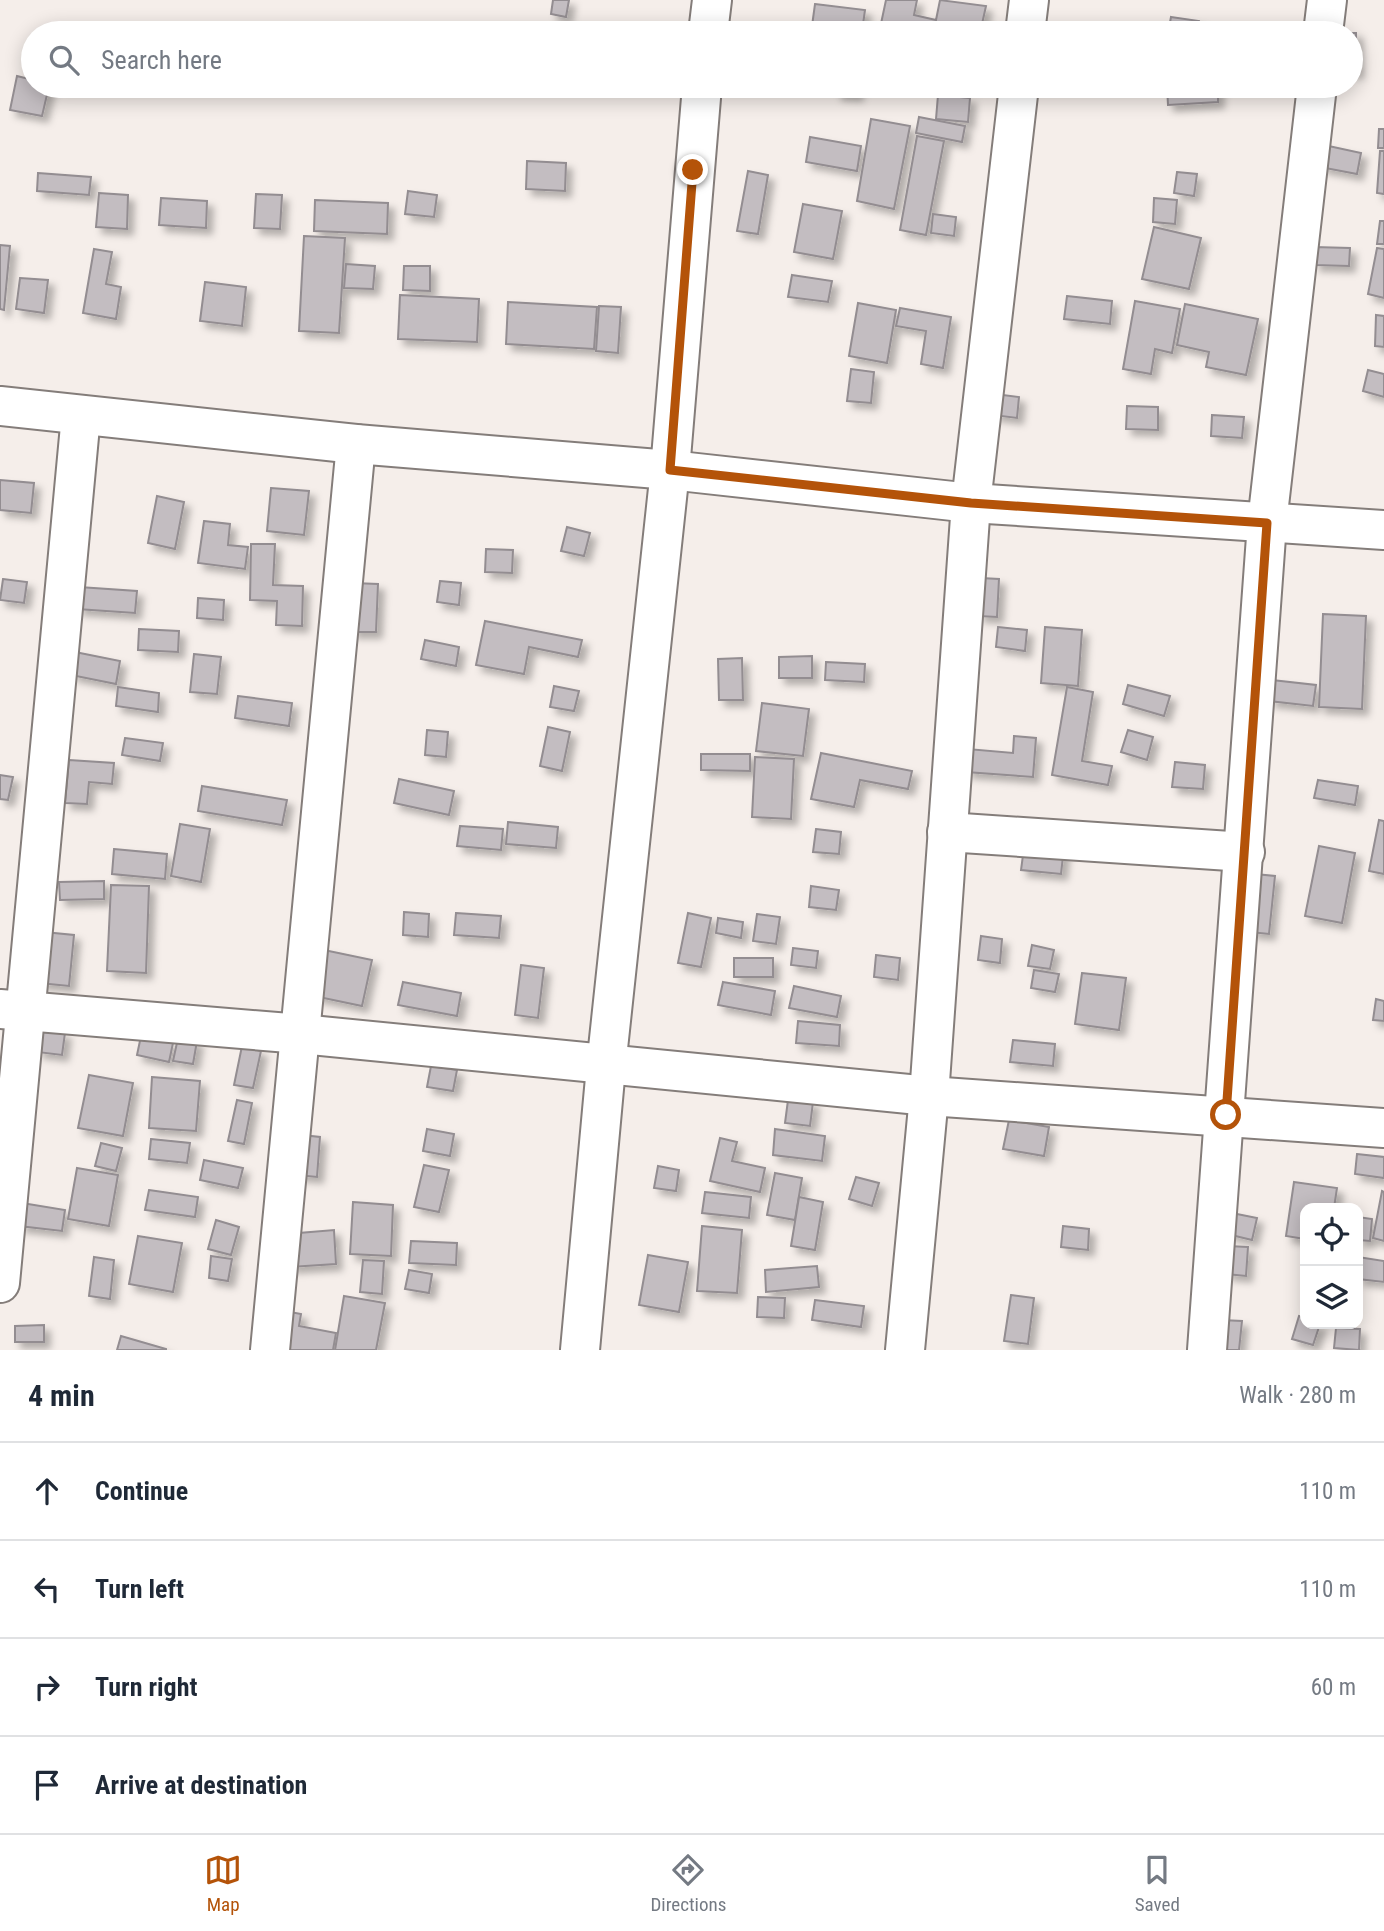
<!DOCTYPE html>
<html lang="en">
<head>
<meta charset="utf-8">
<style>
  :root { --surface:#fff; --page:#f2f2f3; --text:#1f2937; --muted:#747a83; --line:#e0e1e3; --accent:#b45309 }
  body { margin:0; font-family:"Roboto Condensed",sans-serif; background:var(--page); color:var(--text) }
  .controls { position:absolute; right:21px; bottom:21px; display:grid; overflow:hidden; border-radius:14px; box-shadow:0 4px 18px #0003 }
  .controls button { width:63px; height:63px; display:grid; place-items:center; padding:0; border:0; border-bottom:2px solid var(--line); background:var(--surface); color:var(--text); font:35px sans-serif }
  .stop { position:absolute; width:21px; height:21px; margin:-16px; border:5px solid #b45309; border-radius:50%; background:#fff }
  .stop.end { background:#b45309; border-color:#fff; box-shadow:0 2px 7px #0008 }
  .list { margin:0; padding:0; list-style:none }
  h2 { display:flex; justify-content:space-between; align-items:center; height:91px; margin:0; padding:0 28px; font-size:30px }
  h2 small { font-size:23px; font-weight:400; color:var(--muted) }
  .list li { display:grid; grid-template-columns:46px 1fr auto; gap:21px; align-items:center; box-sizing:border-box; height:98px; padding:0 28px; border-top:2px solid var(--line) }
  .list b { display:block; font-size:26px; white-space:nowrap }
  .list em { font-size:23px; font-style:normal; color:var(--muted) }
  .icon { flex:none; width:38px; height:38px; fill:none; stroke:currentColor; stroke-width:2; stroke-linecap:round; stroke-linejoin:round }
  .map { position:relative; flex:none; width:1384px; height:1350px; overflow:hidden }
  .search { position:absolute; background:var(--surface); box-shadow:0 4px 18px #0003; left:21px; right:21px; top:21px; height:77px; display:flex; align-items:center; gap:18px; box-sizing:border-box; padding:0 24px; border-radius:38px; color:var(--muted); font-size:26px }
  .sheet { height:483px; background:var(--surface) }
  nav { display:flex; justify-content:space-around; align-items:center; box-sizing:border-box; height:98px; border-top:2px solid var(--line); background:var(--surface); font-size:19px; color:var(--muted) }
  nav a { display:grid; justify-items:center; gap:4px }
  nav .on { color:var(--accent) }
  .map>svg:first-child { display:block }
  .building { fill:#c3bdc1; stroke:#938d91; stroke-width:2; filter:url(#shadow) }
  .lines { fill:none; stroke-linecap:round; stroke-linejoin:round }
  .minor-casing { stroke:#847d7a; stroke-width:42 }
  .minor { stroke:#fff; stroke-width:38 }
  .route { stroke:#b45309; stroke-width:9 }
</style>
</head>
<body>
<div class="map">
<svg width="1384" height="1350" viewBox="0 0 1384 1350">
  <defs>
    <filter id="shadow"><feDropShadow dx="6" dy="6" stdDeviation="3.5" flood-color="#0004"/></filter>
  </defs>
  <rect width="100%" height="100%" fill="#f5eeea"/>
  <g class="building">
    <path d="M 553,0 L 569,0 L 566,17 L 551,14 Z"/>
    <path d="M 886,0 L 917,0 L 914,15 L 936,20 L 940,0 L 986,6 L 980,33 L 879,33 Z"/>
    <path d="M 815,4 L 865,10 L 862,32 L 812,26 Z"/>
    <path d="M 1171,17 L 1199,21 L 1198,33 L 1168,33 Z"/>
    <path d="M 1336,33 L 1356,33 L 1357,72 L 1351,72 L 1351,33 Z"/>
    <path d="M 17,76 L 33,80 L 33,86 L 49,86 L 42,116 L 10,110 Z"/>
    <path d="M 836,86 L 857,86 L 857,95 L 836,94 Z"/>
    <path d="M 1167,86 L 1218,86 L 1218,102 L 1168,105 Z"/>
    <path d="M 938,95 L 970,98 L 968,122 L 936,119 Z"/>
    <path d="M 919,117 L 965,126 L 962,142 L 916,133 Z"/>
    <path d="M 871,119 L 910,126 L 894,209 L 857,201 Z"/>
    <path d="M 1379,129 L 1384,129 L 1384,148 L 1378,148 Z"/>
    <path d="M 917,136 L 944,141 L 926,235 L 900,230 Z"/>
    <path d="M 810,137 L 861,146 L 857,171 L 806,162 Z"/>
    <path d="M 1324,145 L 1361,153 L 1357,174 L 1320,167 Z"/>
    <path d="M 1380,151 L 1384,151 L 1384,194 L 1377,193 Z"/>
    <path d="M 527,161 L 566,163 L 565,191 L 526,189 Z"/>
    <path d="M 748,171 L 768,175 L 758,234 L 737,231 Z"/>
    <path d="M 1177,172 L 1197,174 L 1194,196 L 1174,193 Z"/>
    <path d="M 38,173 L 91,177 L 89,195 L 37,191 Z"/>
    <path d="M 408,191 L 437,195 L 434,217 L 405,214 Z"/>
    <path d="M 99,193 L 128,195 L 127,229 L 96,227 Z"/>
    <path d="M 256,194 L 282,195 L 280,229 L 254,228 Z"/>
    <path d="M 161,198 L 207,201 L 206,228 L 159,225 Z"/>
    <path d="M 1154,198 L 1177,200 L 1175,224 L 1153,222 Z"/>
    <path d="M 315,200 L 388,203 L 387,234 L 314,231 Z"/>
    <path d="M 803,204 L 842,211 L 833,259 L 794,252 Z"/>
    <path d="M 933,214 L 956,217 L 954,236 L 931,233 Z"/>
    <path d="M 1380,221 L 1384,221 L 1384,244 L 1377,244 Z"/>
    <path d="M 1154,227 L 1201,238 L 1189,289 L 1142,279 Z"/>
    <path d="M 304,236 L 345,238 L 339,333 L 299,331 Z"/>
    <path d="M 0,245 L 10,246 L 4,310 L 0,309 Z"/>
    <path d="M 1314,247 L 1350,248 L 1349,266 L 1314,265 Z"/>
    <path d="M 1377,248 L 1384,249 L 1384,298 L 1368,294 Z"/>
    <path d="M 94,249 L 112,252 L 106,284 L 121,287 L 116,319 L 83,313 Z"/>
    <path d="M 346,264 L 375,266 L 373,289 L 344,288 Z"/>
    <path d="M 404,266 L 430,266 L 430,291 L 403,290 Z"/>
    <path d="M 792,275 L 832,281 L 828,302 L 788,297 Z"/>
    <path d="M 20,278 L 48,280 L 44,313 L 16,309 Z"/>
    <path d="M 205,282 L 246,287 L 242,326 L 200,321 Z"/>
    <path d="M 400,295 L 479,299 L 477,342 L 398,339 Z"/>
    <path d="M 1067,296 L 1112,301 L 1110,324 L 1064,319 Z"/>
    <path d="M 1135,301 L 1180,309 L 1172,353 L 1155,349 L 1151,374 L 1123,369 Z"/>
    <path d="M 508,302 L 597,307 L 594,349 L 506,344 Z"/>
    <path d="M 858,303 L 896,310 L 887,363 L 849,356 Z"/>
    <path d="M 1185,304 L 1258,319 L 1246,375 L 1206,367 L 1209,352 L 1177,345 Z"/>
    <path d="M 599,306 L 621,307 L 618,353 L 596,351 Z"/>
    <path d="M 900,308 L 951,317 L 943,368 L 921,364 L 926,331 L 896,326 Z"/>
    <path d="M 1376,315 L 1384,316 L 1384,347 L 1375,346 Z"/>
    <path d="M 851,369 L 874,372 L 871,403 L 847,401 Z"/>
    <path d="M 1368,370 L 1384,374 L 1384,397 L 1363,391 Z"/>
    <path d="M 995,394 L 1019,397 L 1017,418 L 993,415 Z"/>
    <path d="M 1127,406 L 1158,407 L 1158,430 L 1126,429 Z"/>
    <path d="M 1212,415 L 1244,417 L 1242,438 L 1211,436 Z"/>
    <path d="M 0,480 L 34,483 L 31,513 L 0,510 Z"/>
    <path d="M 271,488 L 309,491 L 304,535 L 267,531 Z"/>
    <path d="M 157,496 L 184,502 L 175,549 L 148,543 Z"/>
    <path d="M 204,521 L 230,524 L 228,545 L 248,547 L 245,569 L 198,563 Z"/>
    <path d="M 567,527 L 590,533 L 584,556 L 561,551 Z"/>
    <path d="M 251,544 L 275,544 L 273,585 L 303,586 L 302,626 L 276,625 L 277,601 L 250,600 Z"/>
    <path d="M 486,549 L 513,550 L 512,573 L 485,572 Z"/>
    <path d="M 981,578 L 999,579 L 997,617 L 978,616 Z"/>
    <path d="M 3,579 L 27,582 L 24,603 L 0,600 Z"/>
    <path d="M 440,581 L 461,583 L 459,605 L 437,602 Z"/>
    <path d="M 353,583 L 378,584 L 376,632 L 351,632 Z"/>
    <path d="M 79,587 L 137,591 L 135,613 L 77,609 Z"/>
    <path d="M 198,598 L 224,600 L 223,620 L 197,618 Z"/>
    <path d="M 1323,614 L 1366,616 L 1362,709 L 1319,707 Z"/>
    <path d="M 485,621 L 582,640 L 578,657 L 529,647 L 524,674 L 476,665 Z"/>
    <path d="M 998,627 L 1027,630 L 1025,651 L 996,647 Z"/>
    <path d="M 1045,627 L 1082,630 L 1078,686 L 1041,683 Z"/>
    <path d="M 139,629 L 179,631 L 178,652 L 138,650 Z"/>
    <path d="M 425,640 L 459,647 L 456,666 L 421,659 Z"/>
    <path d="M 75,652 L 120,661 L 116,684 L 71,675 Z"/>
    <path d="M 194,654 L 221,657 L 217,694 L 190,692 Z"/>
    <path d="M 812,656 L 812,678 L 779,678 L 779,657 Z"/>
    <path d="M 742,658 L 743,700 L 719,700 L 718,659 Z"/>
    <path d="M 826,662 L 865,664 L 864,682 L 825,680 Z"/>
    <path d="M 1272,680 L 1316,685 L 1313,706 L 1269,701 Z"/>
    <path d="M 1128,685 L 1170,696 L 1164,716 L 1123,704 Z"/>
    <path d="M 554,686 L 579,691 L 574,711 L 550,707 Z"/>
    <path d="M 118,687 L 159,693 L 158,712 L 116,706 Z"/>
    <path d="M 1067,687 L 1093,692 L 1082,761 L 1112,766 L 1108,785 L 1052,775 Z"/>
    <path d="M 238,696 L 292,703 L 289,726 L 235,718 Z"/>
    <path d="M 762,703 L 809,709 L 803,756 L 756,751 Z"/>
    <path d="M 548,727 L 570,732 L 562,771 L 540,766 Z"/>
    <path d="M 427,730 L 448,732 L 446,757 L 425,755 Z"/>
    <path d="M 1128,730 L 1153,737 L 1147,760 L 1121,752 Z"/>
    <path d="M 1014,736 L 1036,738 L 1033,777 L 966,772 L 968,749 L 1013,753 Z"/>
    <path d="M 125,738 L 163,743 L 160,761 L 122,755 Z"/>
    <path d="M 821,753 L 912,771 L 908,789 L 860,780 L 854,807 L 811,799 Z"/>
    <path d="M 701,754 L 750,754 L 750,771 L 701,770 Z"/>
    <path d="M 755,757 L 794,759 L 791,819 L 752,817 Z"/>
    <path d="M 69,760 L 114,763 L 112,784 L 89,782 L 87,804 L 65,803 Z"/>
    <path d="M 1175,762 L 1205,765 L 1203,789 L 1172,787 Z"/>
    <path d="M 0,775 L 13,777 L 8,800 L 0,799 Z"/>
    <path d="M 399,779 L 454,791 L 449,815 L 394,803 Z"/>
    <path d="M 1318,780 L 1358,786 L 1355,805 L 1314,798 Z"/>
    <path d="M 202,786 L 287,800 L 282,825 L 198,811 Z"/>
    <path d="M 1379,820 L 1384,821 L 1384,874 L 1369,871 Z"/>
    <path d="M 508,822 L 558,827 L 556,848 L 506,844 Z"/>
    <path d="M 180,824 L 210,829 L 201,882 L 171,876 Z"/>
    <path d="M 1027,825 L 1066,829 L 1061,874 L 1021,870 Z"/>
    <path d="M 460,826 L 503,829 L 501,850 L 457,846 Z"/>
    <path d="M 816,829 L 841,832 L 839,854 L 813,852 Z"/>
    <path d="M 1319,846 L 1355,853 L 1342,923 L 1305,916 Z"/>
    <path d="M 114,849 L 167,854 L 165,879 L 112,874 Z"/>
    <path d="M 1255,874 L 1275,876 L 1269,934 L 1250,932 Z"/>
    <path d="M 104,881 L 104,899 L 60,900 L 59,882 Z"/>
    <path d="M 111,885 L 149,886 L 146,973 L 107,971 Z"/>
    <path d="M 811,886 L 839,890 L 836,910 L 809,907 Z"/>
    <path d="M 404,912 L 429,914 L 428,937 L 403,935 Z"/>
    <path d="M 456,913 L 501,916 L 499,938 L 454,935 Z"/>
    <path d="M 688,913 L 711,918 L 701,967 L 678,963 Z"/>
    <path d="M 757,914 L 780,917 L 776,944 L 753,941 Z"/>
    <path d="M 718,918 L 743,922 L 741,938 L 716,933 Z"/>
    <path d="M 44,932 L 74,935 L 69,986 L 39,983 Z"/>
    <path d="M 981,936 L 1002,939 L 1000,963 L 978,960 Z"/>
    <path d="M 1032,945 L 1054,950 L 1050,969 L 1028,966 Z"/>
    <path d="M 793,948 L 818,951 L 816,968 L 791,965 Z"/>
    <path d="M 324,950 L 372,960 L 362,1006 L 314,996 Z"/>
    <path d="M 876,955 L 900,958 L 898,980 L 874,977 Z"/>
    <rect x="734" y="958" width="39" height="19"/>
    <path d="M 521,965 L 544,968 L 538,1018 L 515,1015 Z"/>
    <path d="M 1034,970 L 1059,974 L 1055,992 L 1031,988 Z"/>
    <path d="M 1082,973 L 1126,978 L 1119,1030 L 1075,1024 Z"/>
    <path d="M 403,982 L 461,993 L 457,1016 L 398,1005 Z"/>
    <path d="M 723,982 L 775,991 L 771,1015 L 718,1005 Z"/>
    <path d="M 794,986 L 841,996 L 837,1017 L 789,1008 Z"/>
    <path d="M 1376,999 L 1384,1001 L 1384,1021 L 1373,1020 Z"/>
    <path d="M 798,1021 L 840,1025 L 839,1046 L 796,1043 Z"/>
    <path d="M 40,1030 L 65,1033 L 62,1055 L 37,1052 Z"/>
    <path d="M 141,1036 L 173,1043 L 169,1062 L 137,1055 Z"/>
    <path d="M 178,1038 L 197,1041 L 193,1064 L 173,1061 Z"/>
    <path d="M 1013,1040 L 1055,1044 L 1053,1066 L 1010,1062 Z"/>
    <path d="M 242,1046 L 261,1051 L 253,1088 L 234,1085 Z"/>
    <path d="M 431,1066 L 457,1070 L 453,1091 L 427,1087 Z"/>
    <path d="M 89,1075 L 133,1083 L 123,1136 L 78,1128 Z"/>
    <path d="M 152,1077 L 200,1081 L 196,1131 L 149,1128 Z"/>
    <path d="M 237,1100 L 252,1103 L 244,1144 L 228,1141 Z"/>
    <path d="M 788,1100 L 813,1102 L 810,1126 L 785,1123 Z"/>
    <path d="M 1009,1120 L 1049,1127 L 1044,1156 L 1003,1149 Z"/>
    <path d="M 427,1129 L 454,1134 L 450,1156 L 423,1151 Z"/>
    <path d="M 775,1129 L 825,1136 L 822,1161 L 773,1155 Z"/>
    <path d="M 302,1135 L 320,1137 L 317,1177 L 297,1175 Z"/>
    <path d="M 720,1138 L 737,1142 L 732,1161 L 765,1168 L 760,1192 L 710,1181 Z"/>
    <path d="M 151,1139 L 190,1143 L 187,1163 L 149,1159 Z"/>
    <path d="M 101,1143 L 122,1148 L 116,1171 L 95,1166 Z"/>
    <path d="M 1357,1154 L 1384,1157 L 1384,1178 L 1355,1174 Z"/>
    <path d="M 204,1160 L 243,1168 L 238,1188 L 200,1180 Z"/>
    <path d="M 424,1165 L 449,1170 L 439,1212 L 414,1207 Z"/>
    <path d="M 658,1166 L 679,1170 L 676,1191 L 654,1188 Z"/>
    <path d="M 77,1168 L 118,1175 L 109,1226 L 68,1219 Z"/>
    <path d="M 775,1173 L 802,1178 L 795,1220 L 767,1215 Z"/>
    <path d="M 856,1177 L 879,1183 L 872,1206 L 849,1199 Z"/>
    <path d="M 1294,1182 L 1337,1188 L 1334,1208 L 1305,1208 L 1305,1239 L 1286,1236 Z"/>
    <path d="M 149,1190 L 198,1197 L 195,1217 L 145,1210 Z"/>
    <path d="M 1382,1191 L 1384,1192 L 1384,1241 L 1373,1238 Z"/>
    <path d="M 705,1192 L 751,1197 L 749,1218 L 702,1213 Z"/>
    <path d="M 799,1197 L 823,1202 L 815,1250 L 791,1246 Z"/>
    <path d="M 353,1202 L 393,1205 L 391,1256 L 350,1254 Z"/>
    <path d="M 22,1203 L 65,1210 L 62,1231 L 19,1226 Z"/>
    <path d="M 1232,1213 L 1257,1218 L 1252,1240 L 1227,1234 Z"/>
    <path d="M 1358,1217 L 1372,1219 L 1370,1241 L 1358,1240 Z"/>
    <path d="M 216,1220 L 239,1227 L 231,1255 L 208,1249 Z"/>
    <path d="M 702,1226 L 742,1230 L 737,1293 L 697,1291 Z"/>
    <path d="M 1063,1226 L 1089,1229 L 1088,1250 L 1061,1247 Z"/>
    <path d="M 334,1230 L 336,1264 L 290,1267 L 287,1234 Z"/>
    <path d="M 138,1236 L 182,1243 L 173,1292 L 129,1284 Z"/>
    <path d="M 411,1241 L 457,1243 L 456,1265 L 409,1263 Z"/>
    <path d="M 1228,1246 L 1248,1247 L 1246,1276 L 1226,1274 Z"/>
    <path d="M 648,1255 L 688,1262 L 679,1312 L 639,1305 Z"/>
    <path d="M 211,1256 L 232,1259 L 228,1281 L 209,1278 Z"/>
    <path d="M 94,1257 L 114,1260 L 110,1299 L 89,1296 Z"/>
    <path d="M 1358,1257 L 1384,1261 L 1384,1282 L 1358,1279 Z"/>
    <path d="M 363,1260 L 384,1261 L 382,1294 L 360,1292 Z"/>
    <path d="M 817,1266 L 819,1287 L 766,1292 L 765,1270 Z"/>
    <path d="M 409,1270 L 432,1274 L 429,1293 L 405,1289 Z"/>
    <path d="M 1011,1295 L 1034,1298 L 1028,1344 L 1004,1341 Z"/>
    <path d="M 344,1296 L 385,1303 L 376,1350 L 335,1350 Z"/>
    <path d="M 758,1297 L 785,1298 L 784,1318 L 757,1317 Z"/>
    <path d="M 815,1300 L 864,1306 L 861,1327 L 812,1320 Z"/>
    <path d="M 285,1311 L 301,1314 L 299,1326 L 336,1333 L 333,1350 L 277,1350 Z"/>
    <path d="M 1299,1316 L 1305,1318 L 1305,1324 L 1320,1324 L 1313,1345 L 1292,1339 Z"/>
    <path d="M 1221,1320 L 1242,1321 L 1239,1350 L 1217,1350 Z"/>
    <path d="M 44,1325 L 44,1342 L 15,1342 L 15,1326 Z"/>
    <path d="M 1336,1328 L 1360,1329 L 1359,1350 L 1334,1348 Z"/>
    <path d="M 121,1336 L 166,1349 L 166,1350 L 117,1350 Z"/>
  </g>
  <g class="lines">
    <g class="minor-casing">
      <g id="minor">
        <path d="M 708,33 L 712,0"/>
        <path d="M 1025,33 L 1029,0"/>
        <path d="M 1323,33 L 1327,0"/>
        <path d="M 0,406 L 356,444 L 670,470 L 971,503 L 1384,530"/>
        <path d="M 947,832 L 1245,852"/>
        <path d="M 0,1009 L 301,1034 L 929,1096 L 1384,1128"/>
        <path d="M 0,1283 L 81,415"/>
        <path d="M 270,1350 L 356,444"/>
        <path d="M 580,1350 L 606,1067 L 670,470 L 702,86"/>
        <path d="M 905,1350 L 929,1096 L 971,503 L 1019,86"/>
        <path d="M 1207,1350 L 1267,523 L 1317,86"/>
      </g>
    </g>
    <use href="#minor" class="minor"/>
  </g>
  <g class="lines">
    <path class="route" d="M 693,170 L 670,470 L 971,503 L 1267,523 L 1226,1115"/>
  </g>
</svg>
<div class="controls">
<button><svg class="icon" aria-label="locate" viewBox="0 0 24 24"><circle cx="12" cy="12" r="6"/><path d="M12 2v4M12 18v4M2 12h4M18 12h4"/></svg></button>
<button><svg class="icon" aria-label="layers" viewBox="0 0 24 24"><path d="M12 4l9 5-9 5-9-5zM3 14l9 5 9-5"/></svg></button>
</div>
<div class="stop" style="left:1226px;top:1115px"></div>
<div class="stop end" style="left:693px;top:170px"></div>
<div class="search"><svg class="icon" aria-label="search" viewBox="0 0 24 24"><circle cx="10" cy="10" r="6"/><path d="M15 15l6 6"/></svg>Search here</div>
</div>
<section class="sheet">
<h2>4 min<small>Walk · 280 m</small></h2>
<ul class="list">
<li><svg class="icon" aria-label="ahead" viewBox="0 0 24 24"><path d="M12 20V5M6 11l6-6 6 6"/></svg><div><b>Continue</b></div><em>110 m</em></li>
<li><svg class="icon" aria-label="left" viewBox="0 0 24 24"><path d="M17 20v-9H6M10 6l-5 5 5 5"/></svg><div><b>Turn left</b></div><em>110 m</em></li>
<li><svg class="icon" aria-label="right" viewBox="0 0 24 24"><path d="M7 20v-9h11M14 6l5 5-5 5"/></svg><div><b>Turn right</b></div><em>60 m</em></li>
<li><svg class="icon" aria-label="arrive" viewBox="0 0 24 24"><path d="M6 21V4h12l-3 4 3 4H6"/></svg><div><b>Arrive at destination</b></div></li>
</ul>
</section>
<nav>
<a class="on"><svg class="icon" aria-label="map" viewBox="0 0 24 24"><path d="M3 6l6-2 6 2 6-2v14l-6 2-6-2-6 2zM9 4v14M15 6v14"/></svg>Map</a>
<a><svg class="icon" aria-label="directions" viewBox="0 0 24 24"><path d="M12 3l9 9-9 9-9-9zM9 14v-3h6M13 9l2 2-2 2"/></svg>Directions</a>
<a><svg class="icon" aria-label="saved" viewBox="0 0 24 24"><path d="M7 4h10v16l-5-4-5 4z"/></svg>Saved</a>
</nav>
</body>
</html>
